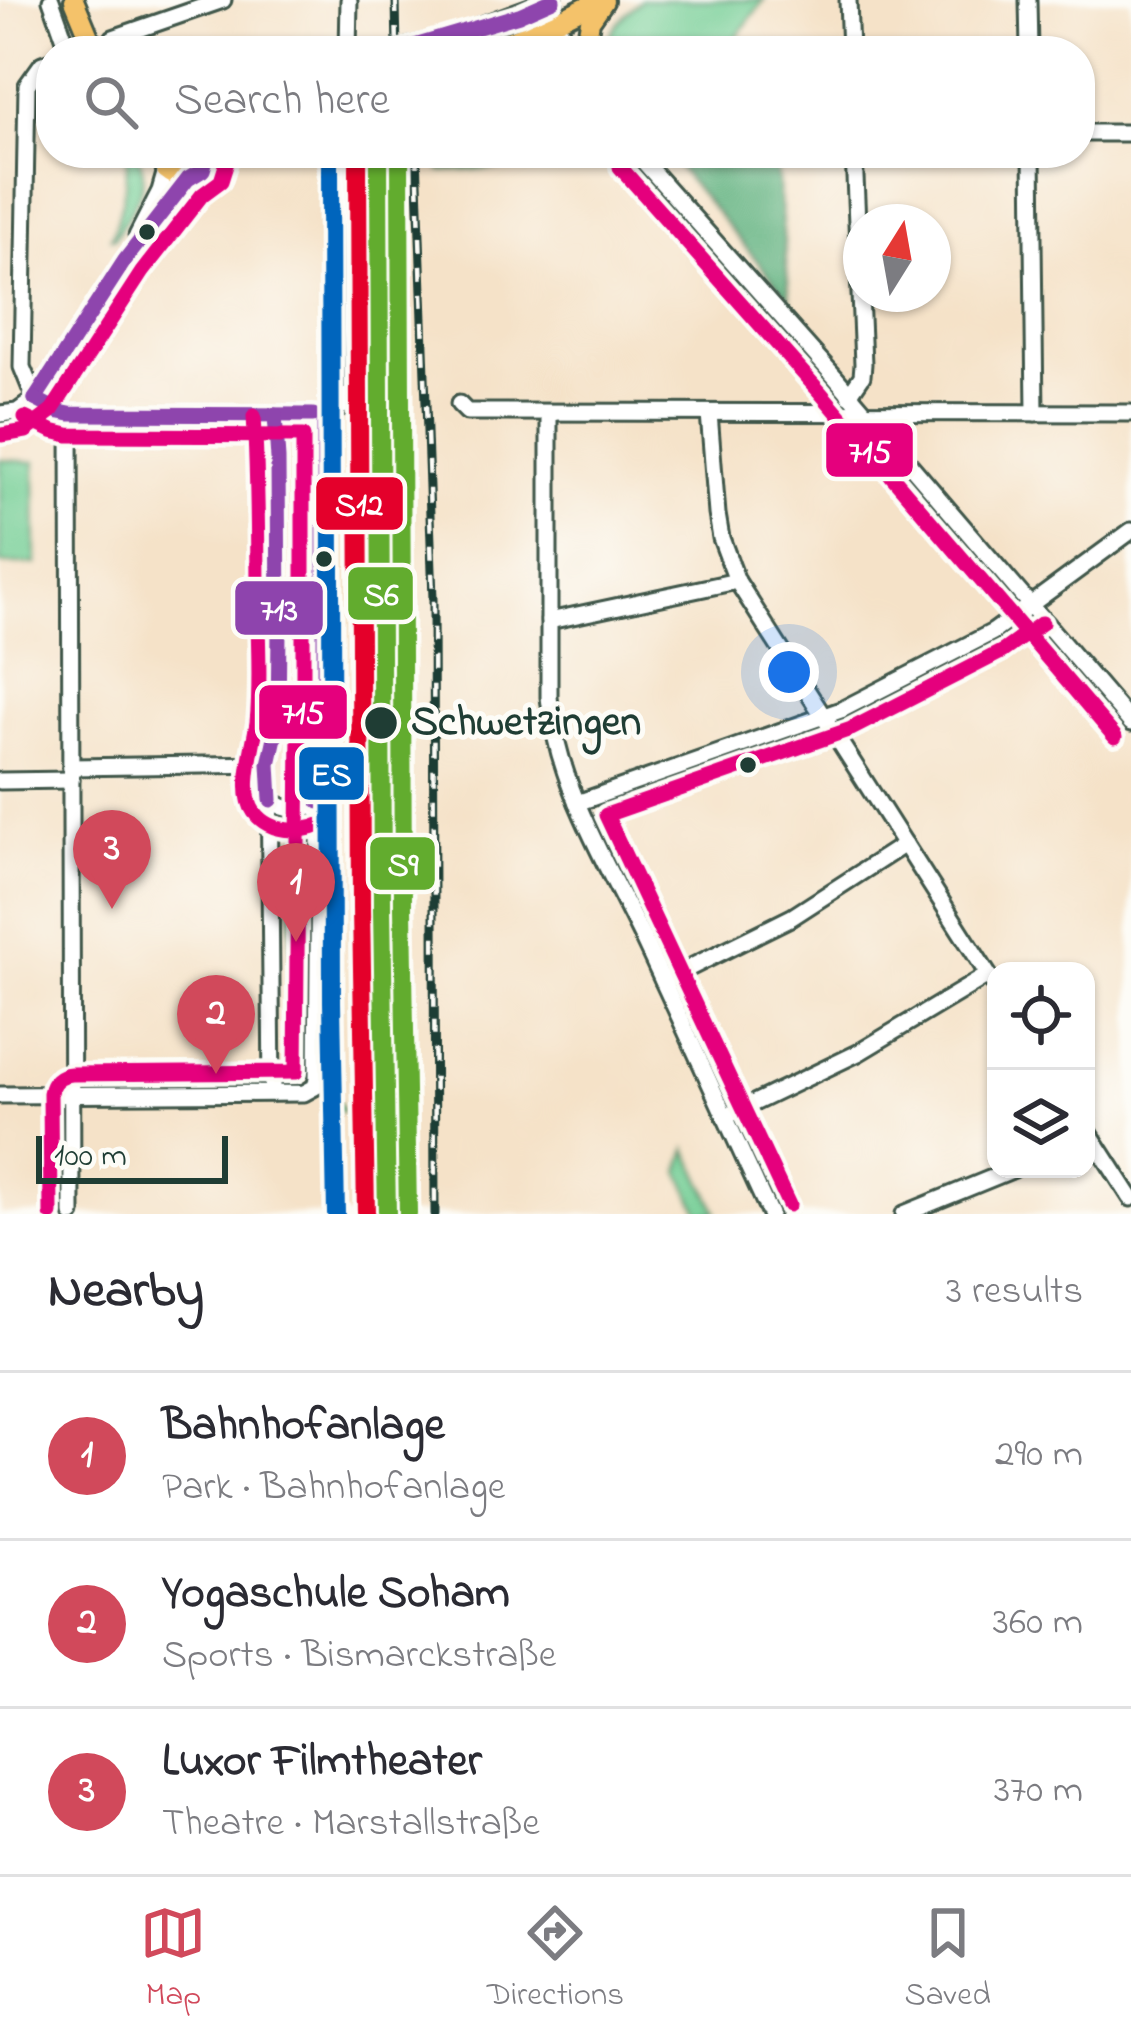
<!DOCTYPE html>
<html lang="en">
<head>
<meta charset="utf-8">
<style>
  :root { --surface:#fff; --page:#f2f2f3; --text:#2b2b33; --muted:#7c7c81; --line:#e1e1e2; --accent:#d1495b }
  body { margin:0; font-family:"Indie Flower",sans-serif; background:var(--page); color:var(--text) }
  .controls { position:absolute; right:36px; bottom:36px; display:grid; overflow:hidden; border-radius:24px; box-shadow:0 3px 9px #0004 }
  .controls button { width:108px; height:108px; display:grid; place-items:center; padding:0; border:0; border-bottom:3px solid var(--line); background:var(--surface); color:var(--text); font:60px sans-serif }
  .compass { position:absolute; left:843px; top:204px; width:108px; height:108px; border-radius:50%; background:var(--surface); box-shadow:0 3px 9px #0004; rotate:11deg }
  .scale { position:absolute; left:36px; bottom:30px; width:192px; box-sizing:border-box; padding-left:12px; border:6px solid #1f3d34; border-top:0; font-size:33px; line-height:42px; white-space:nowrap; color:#1f3d34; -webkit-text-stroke:9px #fdfcf7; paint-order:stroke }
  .you { position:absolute; left:789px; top:672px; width:42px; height:42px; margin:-30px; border:9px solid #fff; border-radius:50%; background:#1a73e8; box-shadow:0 0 0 18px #1a73e833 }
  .badge { display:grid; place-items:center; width:78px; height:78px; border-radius:50%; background:var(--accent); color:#fff; font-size:39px; font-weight:700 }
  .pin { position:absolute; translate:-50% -99px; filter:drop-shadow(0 3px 6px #0008) }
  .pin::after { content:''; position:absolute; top:63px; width:42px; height:36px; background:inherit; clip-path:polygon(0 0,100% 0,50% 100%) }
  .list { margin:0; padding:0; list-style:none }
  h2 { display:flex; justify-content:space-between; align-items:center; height:156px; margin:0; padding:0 48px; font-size:51px }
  h2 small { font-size:39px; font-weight:400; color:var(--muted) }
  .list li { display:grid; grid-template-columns:78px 1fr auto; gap:36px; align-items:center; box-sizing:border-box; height:168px; padding:0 48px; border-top:3px solid var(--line) }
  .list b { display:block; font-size:45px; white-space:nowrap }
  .list p { margin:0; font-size:39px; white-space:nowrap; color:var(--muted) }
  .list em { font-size:39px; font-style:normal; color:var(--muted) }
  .icon { flex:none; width:66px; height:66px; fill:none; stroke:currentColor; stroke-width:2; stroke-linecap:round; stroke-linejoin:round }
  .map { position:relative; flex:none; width:1131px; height:1214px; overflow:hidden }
  .search { position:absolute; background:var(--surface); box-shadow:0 3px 9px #0004; left:36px; right:36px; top:36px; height:132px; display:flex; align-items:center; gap:30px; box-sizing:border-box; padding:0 42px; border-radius:48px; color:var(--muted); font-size:45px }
  .sheet { height:660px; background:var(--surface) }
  nav { display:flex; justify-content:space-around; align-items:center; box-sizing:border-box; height:168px; border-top:3px solid var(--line); background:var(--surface); font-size:33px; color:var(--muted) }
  nav a { display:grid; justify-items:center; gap:6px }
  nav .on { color:var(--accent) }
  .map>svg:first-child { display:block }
  .green { fill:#74ce95; stroke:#4a8664; stroke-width:3 }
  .forest { fill:#5fb17e; stroke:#3f7759; stroke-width:3 }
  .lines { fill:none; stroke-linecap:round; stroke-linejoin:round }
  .minor-casing { stroke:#3f564a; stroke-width:21 }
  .major-casing { stroke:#3f564a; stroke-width:24 }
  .minor { stroke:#fff; stroke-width:15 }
  .major { stroke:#f4c26a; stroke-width:18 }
  .rail-casing { stroke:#1f3d34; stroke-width:9 }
  .rail { stroke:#fdfcf7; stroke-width:4.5; stroke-dasharray:14; stroke-linecap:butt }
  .major-bridge-casing { stroke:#3f564a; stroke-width:24; stroke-linecap:butt }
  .major-bridge { stroke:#f4c26a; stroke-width:18 }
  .bus-1-casing { stroke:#fdfcf7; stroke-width:24 }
  .bus-2-casing { stroke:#fdfcf7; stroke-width:24 }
  .bus-1 { stroke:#8e44ad; stroke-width:15 }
  .bus-2 { stroke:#e5007d; stroke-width:15 }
  .rail-1-casing { stroke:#fdfcf7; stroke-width:27 }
  .rail-2-casing { stroke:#fdfcf7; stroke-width:27 }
  .rail-3-casing { stroke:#fdfcf7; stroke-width:27 }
  .rail-4-casing { stroke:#fdfcf7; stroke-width:27 }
  .rail-1 { stroke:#62ac2e; stroke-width:18 }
  .rail-2 { stroke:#e4002b; stroke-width:18 }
  .rail-3 { stroke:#62ac2e; stroke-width:18 }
  .rail-4 { stroke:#0065bd; stroke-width:18 }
  .bus-dot { fill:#1f3d34; stroke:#fdfcf7; stroke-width:4.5 }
  .labels { text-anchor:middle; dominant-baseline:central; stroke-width:10; stroke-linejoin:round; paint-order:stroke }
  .stop-label { font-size:42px; font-weight:bold; fill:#1f3d34; stroke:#fdfcf7; text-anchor:start }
  .line-badge { stroke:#fdfcf7; stroke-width:4.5 }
  .badge-label { font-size:33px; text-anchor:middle; font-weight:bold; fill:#fff }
</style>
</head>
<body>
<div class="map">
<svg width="1131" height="1214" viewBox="0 0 1131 1214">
  <rect width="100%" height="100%" fill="#fdfcf7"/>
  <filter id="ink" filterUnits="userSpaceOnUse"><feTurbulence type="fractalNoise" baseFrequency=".00833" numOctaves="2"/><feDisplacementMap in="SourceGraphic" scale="24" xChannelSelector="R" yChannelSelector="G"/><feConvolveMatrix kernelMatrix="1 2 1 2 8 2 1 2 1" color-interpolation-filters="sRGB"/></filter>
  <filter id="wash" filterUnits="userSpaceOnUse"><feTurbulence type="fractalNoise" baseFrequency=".004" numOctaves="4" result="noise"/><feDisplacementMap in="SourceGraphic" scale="48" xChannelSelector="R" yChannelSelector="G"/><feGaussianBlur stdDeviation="2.7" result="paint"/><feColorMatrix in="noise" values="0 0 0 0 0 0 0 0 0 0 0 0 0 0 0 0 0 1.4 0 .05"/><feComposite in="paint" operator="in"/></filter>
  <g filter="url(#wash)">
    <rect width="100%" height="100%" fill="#f5e2c8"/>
    <g class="green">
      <path d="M 641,0 L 764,0 L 732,43 L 732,51 L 607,51 C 609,27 625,15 641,0 Z"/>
      <path d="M 441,153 L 617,153 L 625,163 L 440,171 Z"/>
      <path d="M 127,155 L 137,156 C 155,182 128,214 115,238 L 111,238 C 120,218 128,179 127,155 Z"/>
      <path d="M 0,460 L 35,462 L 36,564 L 0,564 Z"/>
      <path d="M 291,838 L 303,838 L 301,1071 L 290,1071 Z"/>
      <path d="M 369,1021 L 372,1214 L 366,1214 L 364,1022 Z"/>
      <path d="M 325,1102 L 339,1102 L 343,1111 L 333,1112 L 334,1214 L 327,1214 Z"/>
      <path d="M 687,1149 L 717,1212 L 700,1214 L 680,1172 Z"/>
    </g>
    <path class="forest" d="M 666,153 L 775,153 L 790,300 Z"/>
  </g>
  <g filter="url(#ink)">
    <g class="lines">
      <g class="minor-casing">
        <g id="minor">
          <path d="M 51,0 L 69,51"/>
          <path d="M 848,0 L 850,51"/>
          <path d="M 1028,0 L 1029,51"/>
          <path d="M 540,6 L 555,22 L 573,51"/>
          <path d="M 541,21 L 552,51"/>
          <path d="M 113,38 L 223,0"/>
          <path d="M 348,51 L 349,0"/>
          <path d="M 1080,133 L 1131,133"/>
          <path d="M 636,153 L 835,377 L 1131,723"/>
          <path d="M 1032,153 L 1035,413"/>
          <path d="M 137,236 L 160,191 L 166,170"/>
          <path d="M 849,395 L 862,376 L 863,364 L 854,153"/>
          <path d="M 35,399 L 60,412 L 70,414 L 324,415 C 339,411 347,404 352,389 L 350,153"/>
          <path d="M 35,399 L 22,367 L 27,85 L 42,64 L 51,61"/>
          <path d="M 459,404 L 467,412 L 1131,413"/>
          <path d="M 549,413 L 549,697 C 557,786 608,865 646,945 C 688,1034 728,1124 770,1214"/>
          <path d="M 709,413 L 717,514 L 721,538 L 737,581 L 996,987"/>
          <path d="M 0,414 L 17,412 L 35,399 L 125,260 L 188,179"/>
          <path d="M 70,414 L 72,1214"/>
          <path d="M 549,621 L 737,581"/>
          <path d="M 278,724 C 295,718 304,720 320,729"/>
          <path d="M 71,767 L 269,764"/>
          <path d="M 0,781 L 71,780"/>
          <path d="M 271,800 C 284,811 305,813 319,802"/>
          <path d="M 577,803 L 841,710 L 993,632 L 1131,531"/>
          <path d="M 663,981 L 792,917 L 905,844"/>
          <path d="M 272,1093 L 269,764 L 278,724 L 279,631 L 278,459 L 275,415"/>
          <path d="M 0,1095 L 304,1093 L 315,1087 L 317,1079 L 320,729 L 324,717 L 324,415"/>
          <path d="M 725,1117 L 858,1053 L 988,975"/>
          <path d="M 1086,1128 L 1131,1198"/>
          <path d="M 904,1214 L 1014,1169"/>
        </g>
      </g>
      <g class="major-casing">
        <g id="major">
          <path d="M 74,0 L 95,51"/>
          <path d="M 466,32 L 553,0"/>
          <path d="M 483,51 L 542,28 L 599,0"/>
          <path d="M 585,51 L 590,21 L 604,1"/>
          <path d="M 161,153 L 166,170 C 179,181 191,181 203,170 L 208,153"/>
        </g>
      </g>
      <use href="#minor" class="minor"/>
      <use href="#major" class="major"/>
      <g class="rail-casing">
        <g id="rail">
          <path d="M 396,0 L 397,51"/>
          <path d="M 417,153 L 433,599 L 435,1214"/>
        </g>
      </g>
      <use href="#rail" class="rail"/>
      <g class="major-bridge-casing">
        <path id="major-bridge" d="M 398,51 L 466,32"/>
      </g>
      <use href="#major-bridge" class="major-bridge"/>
      <g class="bus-1-casing">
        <g id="bus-1">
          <path d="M 398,51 L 519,15 L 553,0"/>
          <path d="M 35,399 L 125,260 L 188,179 L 203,170 L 208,153"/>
          <path d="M 35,399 L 60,412 L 70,414 L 313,415"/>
          <path d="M 271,800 L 269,764 L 278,724 L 279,631 L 278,459 L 275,415"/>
          <path d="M 319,802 L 320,729 L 324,717 L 324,415"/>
        </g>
      </g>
      <g class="bus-2-casing">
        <g id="bus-2">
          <path d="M 620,167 L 819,391 L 1115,737"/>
          <path d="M 254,416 C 258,481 258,546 258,611 C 258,647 261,686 257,722 C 254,745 239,791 254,812 C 271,836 309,833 330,820"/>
          <path d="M 25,418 L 52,431 L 68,435 L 303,436 L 303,714 L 299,729 L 296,1072 L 71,1074 C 59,1075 52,1082 50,1093 L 51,1214"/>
          <path d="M 2,435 L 26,431 L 51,412 L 142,272 L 202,195 L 221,181 L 228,159"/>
          <path d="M 789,1205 L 606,815 L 851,729 L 1003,651 L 1042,623"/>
        </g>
      </g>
      <use href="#bus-1" class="bus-1"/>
      <use href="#bus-2" class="bus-2"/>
      <g class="rail-1-casing">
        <path id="rail-1" d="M 379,153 L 382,908 L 387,1214"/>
      </g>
      <g class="rail-2-casing">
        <path id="rail-2" d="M 358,153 L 361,908 L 366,1214"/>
      </g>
      <g class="rail-3-casing">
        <path id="rail-3" d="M 400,153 L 403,908 L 408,1214"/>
      </g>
      <g class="rail-4-casing">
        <path id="rail-4" d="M 330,153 L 332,1002 L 336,1214"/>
      </g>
      <use href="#rail-1" class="rail-1"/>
      <use href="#rail-2" class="rail-2"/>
      <use href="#rail-3" class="rail-3"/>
      <use href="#rail-4" class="rail-4"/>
    </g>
  </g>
  <g class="bus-dot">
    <circle cx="147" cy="232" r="10"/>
    <circle cx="324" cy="559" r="10"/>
    <circle cx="381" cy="723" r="18"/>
    <circle cx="748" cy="765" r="10"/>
  </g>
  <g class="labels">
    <g class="stop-label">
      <text x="411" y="723">Schwetzingen</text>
    </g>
  </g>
  <g class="line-badge">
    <rect x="824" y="421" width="91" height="58" rx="12" fill="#e5007d"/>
    <rect x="314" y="475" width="91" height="57" rx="12" fill="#e4002b"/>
    <rect x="346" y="565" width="69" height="57" rx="12" fill="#62ac2e"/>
    <rect x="233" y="579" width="92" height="58" rx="12" fill="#8e44ad"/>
    <rect x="257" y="683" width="92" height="58" rx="12" fill="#e5007d"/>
    <rect x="297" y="745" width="69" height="57" rx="12" fill="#0065bd"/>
    <rect x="368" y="835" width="69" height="57" rx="12" fill="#62ac2e"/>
  </g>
  <g class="badge-label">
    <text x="870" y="462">715</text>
    <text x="359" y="515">S12</text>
    <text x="381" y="605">S6</text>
    <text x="279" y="620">713</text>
    <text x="303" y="723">715</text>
    <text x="331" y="785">ES</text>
    <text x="403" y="875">S9</text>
  </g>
</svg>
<div class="controls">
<button><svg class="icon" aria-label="locate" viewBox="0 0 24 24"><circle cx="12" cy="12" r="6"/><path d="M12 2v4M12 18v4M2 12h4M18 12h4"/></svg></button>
<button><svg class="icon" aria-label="layers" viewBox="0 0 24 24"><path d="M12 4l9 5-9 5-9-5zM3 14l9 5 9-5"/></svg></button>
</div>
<svg class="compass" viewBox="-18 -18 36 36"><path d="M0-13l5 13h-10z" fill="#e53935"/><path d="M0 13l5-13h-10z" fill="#7c7c81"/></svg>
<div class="scale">100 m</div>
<div class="you"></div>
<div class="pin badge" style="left:296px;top:942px">1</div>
<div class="pin badge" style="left:216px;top:1074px">2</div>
<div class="pin badge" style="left:112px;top:909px">3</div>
<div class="search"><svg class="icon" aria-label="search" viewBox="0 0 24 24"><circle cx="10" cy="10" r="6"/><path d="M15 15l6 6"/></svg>Search here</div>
</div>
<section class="sheet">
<h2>Nearby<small>3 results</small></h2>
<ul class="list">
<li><span class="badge">1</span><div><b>Bahnhofanlage</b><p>Park · Bahnhofanlage</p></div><em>290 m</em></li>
<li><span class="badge">2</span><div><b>Yogaschule Soham</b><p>Sports · Bismarckstraße</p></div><em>360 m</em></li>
<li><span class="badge">3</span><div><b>Luxor Filmtheater</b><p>Theatre · Marstallstraße</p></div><em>370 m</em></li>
</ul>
</section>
<nav>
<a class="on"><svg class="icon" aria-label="map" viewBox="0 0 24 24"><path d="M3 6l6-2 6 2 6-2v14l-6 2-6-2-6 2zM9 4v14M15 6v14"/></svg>Map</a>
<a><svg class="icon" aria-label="directions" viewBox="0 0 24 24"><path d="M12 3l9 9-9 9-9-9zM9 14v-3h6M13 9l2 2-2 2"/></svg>Directions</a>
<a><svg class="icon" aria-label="saved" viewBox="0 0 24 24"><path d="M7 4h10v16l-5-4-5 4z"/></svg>Saved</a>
</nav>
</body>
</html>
